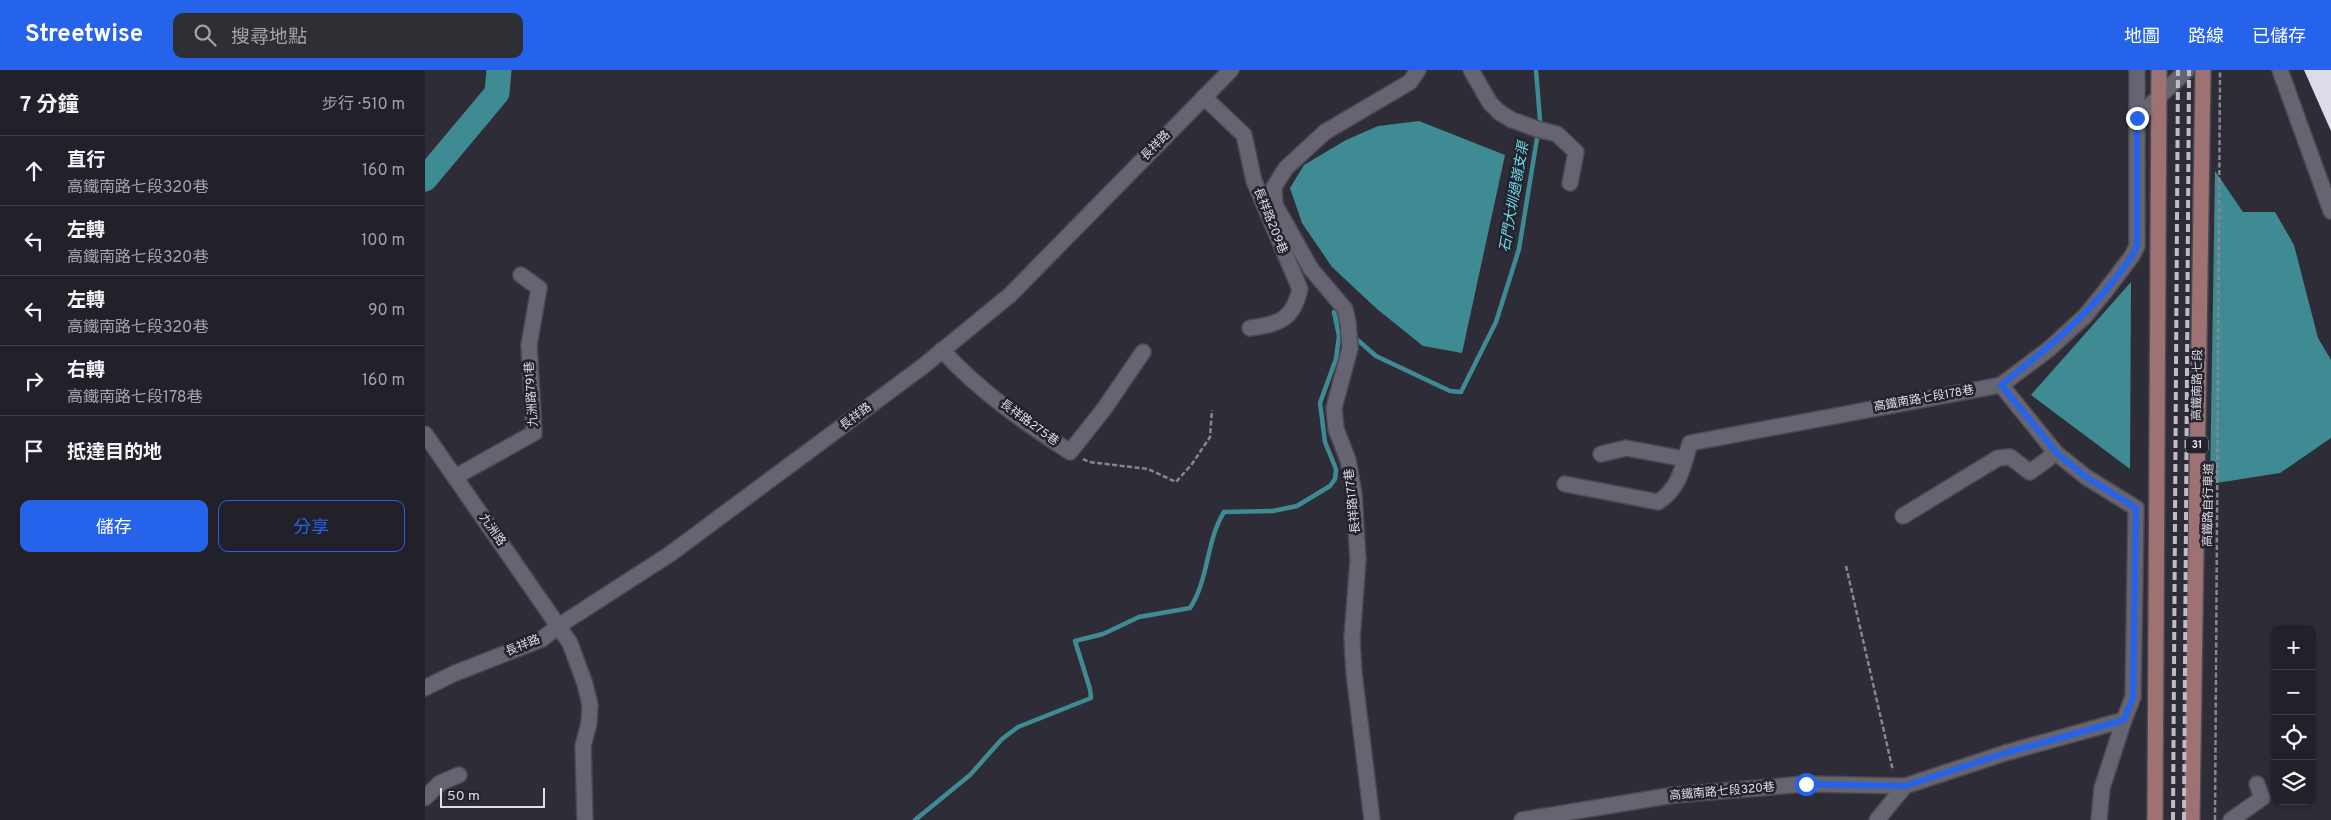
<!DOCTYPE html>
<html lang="zh-TW">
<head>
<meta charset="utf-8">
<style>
  :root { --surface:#222129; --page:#2e2e35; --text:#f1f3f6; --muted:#a2a3a8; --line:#3f3e46; --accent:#2563eb }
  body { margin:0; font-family:Overpass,"Noto Sans TC",sans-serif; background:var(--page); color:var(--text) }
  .controls { position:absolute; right:15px; bottom:15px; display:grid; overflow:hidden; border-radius:10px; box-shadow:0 2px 8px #0003 }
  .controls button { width:45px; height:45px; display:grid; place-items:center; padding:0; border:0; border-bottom:1px solid var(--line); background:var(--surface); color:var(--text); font:25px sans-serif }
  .scale { position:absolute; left:15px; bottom:12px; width:105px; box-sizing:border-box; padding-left:5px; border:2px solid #dfdee6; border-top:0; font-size:14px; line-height:18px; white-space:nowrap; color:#dfdee6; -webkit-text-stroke:4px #24222d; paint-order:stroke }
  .stop { position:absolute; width:15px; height:15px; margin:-11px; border:4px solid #2563eb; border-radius:50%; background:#fff }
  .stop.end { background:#2563eb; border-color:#fff; box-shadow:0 1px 5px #0008 }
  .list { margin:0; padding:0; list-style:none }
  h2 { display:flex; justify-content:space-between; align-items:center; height:65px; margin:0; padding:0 20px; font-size:21px }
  h2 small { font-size:16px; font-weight:400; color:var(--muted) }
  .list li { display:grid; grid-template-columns:32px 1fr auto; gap:15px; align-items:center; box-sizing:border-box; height:70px; padding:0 20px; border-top:1px solid var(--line) }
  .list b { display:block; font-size:19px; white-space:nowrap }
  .list p { margin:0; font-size:16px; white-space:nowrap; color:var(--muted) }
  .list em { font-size:16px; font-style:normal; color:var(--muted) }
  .actions { display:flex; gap:10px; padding:15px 20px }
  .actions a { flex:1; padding:11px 0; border:1px solid var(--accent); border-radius:10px; text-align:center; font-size:18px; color:var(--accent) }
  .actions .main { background:var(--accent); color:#fff }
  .icon { flex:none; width:28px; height:28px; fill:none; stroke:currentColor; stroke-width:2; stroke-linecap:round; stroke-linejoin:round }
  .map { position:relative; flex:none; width:1906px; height:750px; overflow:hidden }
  header { display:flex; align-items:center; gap:30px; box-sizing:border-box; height:70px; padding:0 25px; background:var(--accent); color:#fff }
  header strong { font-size:24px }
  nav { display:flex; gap:28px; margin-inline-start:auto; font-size:18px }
  .search { width:350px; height:45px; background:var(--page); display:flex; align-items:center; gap:12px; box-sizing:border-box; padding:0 18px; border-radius:10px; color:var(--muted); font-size:19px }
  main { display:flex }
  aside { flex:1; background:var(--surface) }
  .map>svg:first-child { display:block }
  .water { fill:#3f8b94 }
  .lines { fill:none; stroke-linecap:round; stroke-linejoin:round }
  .stream { stroke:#3f8b94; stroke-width:4.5 }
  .river { stroke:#3f8b94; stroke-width:25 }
  .building { fill:#dddbea }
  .minor-casing { stroke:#4a4952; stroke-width:18 }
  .major-casing { stroke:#4a4952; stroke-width:18 }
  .path { stroke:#87868f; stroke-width:2.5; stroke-dasharray:5 2.5; stroke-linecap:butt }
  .minor { stroke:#666471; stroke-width:15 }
  .major { stroke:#9e7173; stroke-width:15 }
  .rail { stroke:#bebcc5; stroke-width:4; stroke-dasharray:8 4; stroke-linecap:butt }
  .route { stroke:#2563eb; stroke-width:6 }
  .labels { text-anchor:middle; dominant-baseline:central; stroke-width:5; stroke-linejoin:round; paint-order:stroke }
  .shield { fill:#24222d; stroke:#a7a6ae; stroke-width:1 }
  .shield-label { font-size:11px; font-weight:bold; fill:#dfdee6 }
  .street-label { font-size:12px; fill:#dfdee6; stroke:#24222d }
  .water-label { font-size:14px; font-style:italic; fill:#6ddfee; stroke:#24222d }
</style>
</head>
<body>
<header>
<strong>Streetwise</strong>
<div class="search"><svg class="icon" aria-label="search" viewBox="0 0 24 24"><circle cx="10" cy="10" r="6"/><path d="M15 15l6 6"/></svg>搜尋地點</div>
<nav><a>地圖</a><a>路線</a><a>已儲存</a></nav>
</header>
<main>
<aside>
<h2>7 分鐘<small>步行 · 510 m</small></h2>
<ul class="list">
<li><svg class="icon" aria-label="ahead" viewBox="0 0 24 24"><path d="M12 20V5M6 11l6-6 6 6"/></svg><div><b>直行</b><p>高鐵南路七段320巷</p></div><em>160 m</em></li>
<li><svg class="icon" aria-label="left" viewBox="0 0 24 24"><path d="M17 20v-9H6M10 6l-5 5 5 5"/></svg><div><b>左轉</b><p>高鐵南路七段320巷</p></div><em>100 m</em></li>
<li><svg class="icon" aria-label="left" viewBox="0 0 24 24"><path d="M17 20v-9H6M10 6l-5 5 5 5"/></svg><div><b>左轉</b><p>高鐵南路七段320巷</p></div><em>90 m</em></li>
<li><svg class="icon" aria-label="right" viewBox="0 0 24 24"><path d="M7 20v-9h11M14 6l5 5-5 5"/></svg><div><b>右轉</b><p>高鐵南路七段178巷</p></div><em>160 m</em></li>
<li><svg class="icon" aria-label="arrive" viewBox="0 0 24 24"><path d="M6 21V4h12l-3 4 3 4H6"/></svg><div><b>抵達目的地</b></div></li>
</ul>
<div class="actions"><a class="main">儲存</a><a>分享</a></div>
</aside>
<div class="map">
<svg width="1906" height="750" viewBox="0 0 1906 750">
  <rect width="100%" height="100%" fill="#2e2c37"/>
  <g class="water">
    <path d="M 994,51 L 1080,85 L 1037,283 L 998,276 L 952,239 L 907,197 L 877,153 L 865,118 L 879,95 L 921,70 L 953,56 Z"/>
    <path d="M 1790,101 L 1818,142 L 1850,142 L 1869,175 L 1893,268 L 1906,290 L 1906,368 L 1855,403 L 1785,414 Z"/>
    <path d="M 1706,212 L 1705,399 L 1606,325 Z"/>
  </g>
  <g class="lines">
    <g class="stream">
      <path d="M 928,266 L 951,286 L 1025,321 L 1036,322 L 1071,252 L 1094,179 L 1115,50 L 1111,0"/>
      <path d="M 490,750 L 545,705 L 577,669 L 593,657 L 666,628 L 665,619 L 650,571 L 678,564 L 714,547 L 765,538 C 784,509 781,471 799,442 L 848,441 L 872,436 L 905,416 L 910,409 L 911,399 L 900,372 L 895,333 L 911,289 L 914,266 L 909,242 L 919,257"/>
    </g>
    <path class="river" d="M 0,109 L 72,23 L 74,0"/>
  </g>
  <path class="building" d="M 1879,0 L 1906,0 L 1906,61 Z"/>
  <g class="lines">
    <g class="minor-casing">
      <g id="minor">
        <path d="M 1046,0 L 1065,33 L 1074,42 L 1087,50 L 1112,59 L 1132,64 L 1151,82 L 1145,113"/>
        <path d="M 1855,0 L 1906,141"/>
        <path d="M 779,27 L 819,65 L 829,111 L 875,219 C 868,250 854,254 825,258"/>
        <path d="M 1712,48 L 1762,0"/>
        <path d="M 517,280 C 554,321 599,352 645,382 L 679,339 L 718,282"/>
        <path d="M 0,364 L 145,573 L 160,614 L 165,635 L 164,653 L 158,676 L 160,750"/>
        <path d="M 1176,384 L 1201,378 L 1260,389"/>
        <path d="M 30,407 L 109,363 L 104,275 L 114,218 L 96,205"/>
        <path d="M 1140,414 L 1233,432 C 1255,418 1258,396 1265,373 L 1576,315 L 1624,279 L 1660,246 L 1678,224 L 1707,186 L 1712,176 L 1712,0"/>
        <path d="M 1478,446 L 1573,388 L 1585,387 L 1605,402 L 1631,383"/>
        <path d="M 0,618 L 28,604 L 117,569 L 135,555 L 245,484 L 497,297 L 585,225 L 806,0"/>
        <path d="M 0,728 L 15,713 L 34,705"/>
        <path d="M 947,750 L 929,603 L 927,569 L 933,490 L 929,424 L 923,390 L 911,359 L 909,338 L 925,278 L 923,252 L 920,239 L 886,199 L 858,149 L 850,135 L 849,117 L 861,98 L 900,62 L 985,12 L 993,0"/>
        <path d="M 1097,750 L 1249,725 L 1381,714 L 1480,716 L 1580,683 L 1699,650 L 1708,627 L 1711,438 L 1661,407 L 1631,383 L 1576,315"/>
        <path d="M 1452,750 L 1480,716"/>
        <path d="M 1674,750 L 1677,718 L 1699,650"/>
        <path d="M 1806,750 L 1837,728 L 1832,714"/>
      </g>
    </g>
    <g class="major-casing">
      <g id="major">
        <path d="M 1730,750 L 1734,0"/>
        <path d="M 1767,750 L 1778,0"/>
      </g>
    </g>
    <g class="path">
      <path d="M 658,389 L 664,392 L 723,399 L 751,412 L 767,394 L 785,367 L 787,340"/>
      <path d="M 1421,496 L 1468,701"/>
      <path d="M 1790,750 L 1795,0"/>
    </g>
    <use href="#minor" class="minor"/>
    <use href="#major" class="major"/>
    <g class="rail">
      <path d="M 1748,750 L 1753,0"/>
      <path d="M 1759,750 L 1764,0"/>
    </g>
  </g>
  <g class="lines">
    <path class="route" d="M 1381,714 L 1480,716 L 1580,683 L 1699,650 L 1708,627 L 1711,438 L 1661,407 L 1632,383 L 1576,315 C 1628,274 1669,241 1707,186 L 1712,176 L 1712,48"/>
  </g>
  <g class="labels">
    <rect class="shield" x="1761" y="366.5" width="22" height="17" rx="4"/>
    <g class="shield-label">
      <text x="1772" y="375">31</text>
    </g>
    <g class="street-label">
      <text transform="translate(731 76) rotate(-46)">長祥路</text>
      <text transform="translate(845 151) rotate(68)">長祥路209巷</text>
      <text transform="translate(1773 315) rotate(-89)">高鐵南路七段</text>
      <text transform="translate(107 324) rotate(-94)">九洲路791巷</text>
      <text transform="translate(1499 329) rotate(-10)">高鐵南路七段178巷</text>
      <text transform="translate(431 347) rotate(-37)">長祥路</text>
      <text transform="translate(604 353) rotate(36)">長祥路275巷</text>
      <text transform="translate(928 431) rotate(-96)">長祥路177巷</text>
      <text transform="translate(1784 435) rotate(-89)">高鐵路自行車道</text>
      <text transform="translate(67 460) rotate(55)">九洲路</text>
      <text transform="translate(98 576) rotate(-23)">長祥路</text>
      <text transform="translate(1297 722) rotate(-5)">高鐵南路七段320巷</text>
    </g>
    <g class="water-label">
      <text transform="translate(1090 127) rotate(-80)">石門大圳過嶺支渠</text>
    </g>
  </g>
</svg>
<div class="controls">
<button>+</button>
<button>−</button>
<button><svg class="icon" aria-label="locate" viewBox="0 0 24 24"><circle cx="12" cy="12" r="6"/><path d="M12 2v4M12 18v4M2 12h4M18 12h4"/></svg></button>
<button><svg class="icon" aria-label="layers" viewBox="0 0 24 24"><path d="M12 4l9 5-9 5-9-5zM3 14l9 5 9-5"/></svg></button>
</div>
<div class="scale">50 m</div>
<div class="stop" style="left:1381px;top:714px"></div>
<div class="stop end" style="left:1712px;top:48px"></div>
</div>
</main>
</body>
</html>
